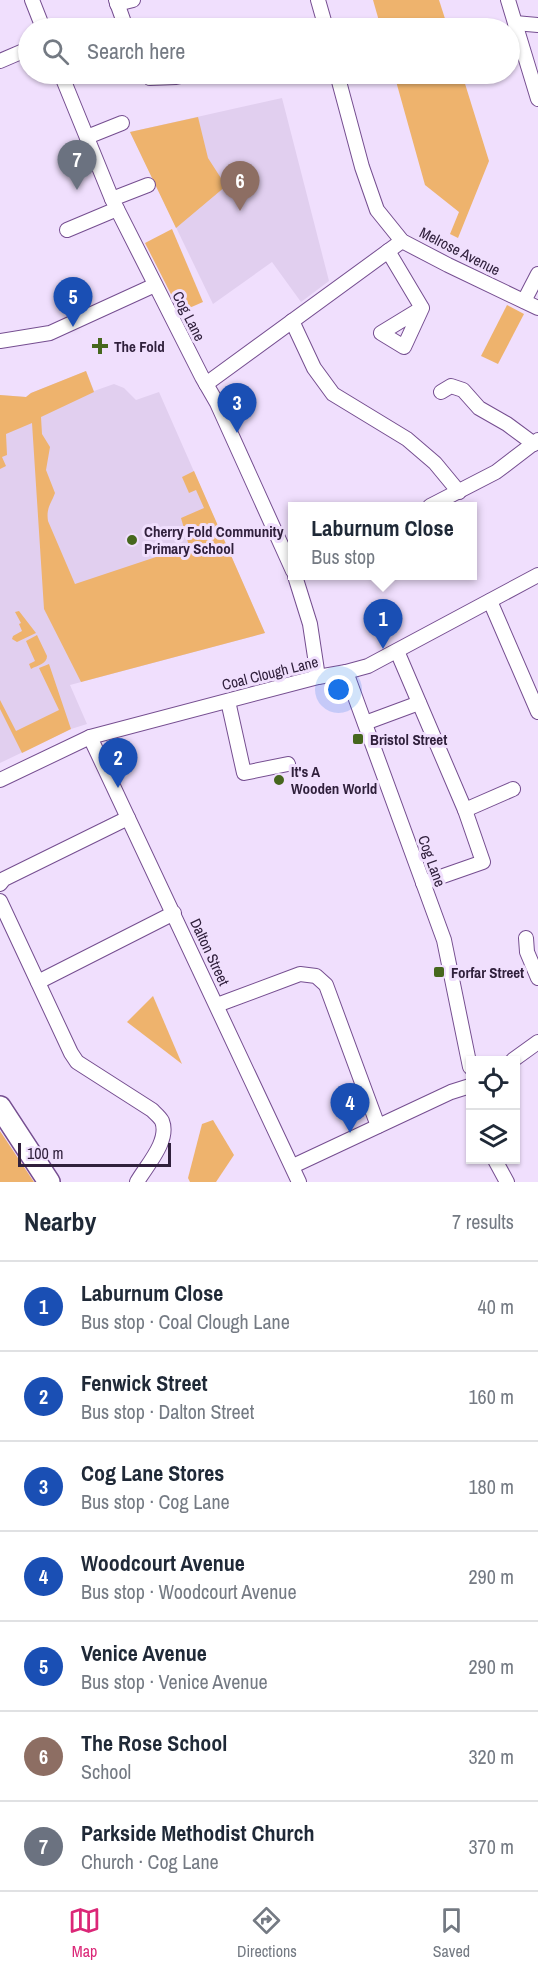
<!DOCTYPE html>
<html lang="en">
<head>
<meta charset="utf-8">
<style>
  :root { --surface:#fff; --page:#f2f2f3; --text:#1f2937; --muted:#747a83; --line:#e0e1e3; --accent:#db2777 }
  body { margin:0; font-family:"Archivo Narrow",sans-serif; background:var(--page); color:var(--text) }
  .controls { position:absolute; right:18px; bottom:18px; display:grid; overflow:hidden; border-radius:0px; box-shadow:0 2px 4px #0004 }
  .controls button { width:54px; height:54px; display:grid; place-items:center; padding:0; border:0; border-bottom:2px solid var(--line); background:var(--surface); color:var(--text); font:30px sans-serif }
  .scale { position:absolute; left:18px; bottom:15px; width:153px; box-sizing:border-box; padding-left:6px; border:3px solid #30203c; border-top:0; font-size:16px; line-height:21px; white-space:nowrap; color:#30203c; -webkit-text-stroke:4px #f0dffd; paint-order:stroke }
  .you { position:absolute; left:339px; top:690px; width:21px; height:21px; margin:-15px; border:4px solid #fff; border-radius:50%; background:#1a73e8; box-shadow:0 0 0 9px #1a73e833 }
  .badge { display:grid; place-items:center; width:39px; height:39px; border-radius:50%; background:var(--accent); color:#fff; font-size:20px; font-weight:700 }
  .pin { position:absolute; translate:-50% -50px; filter:drop-shadow(0 2px 3px #0008) }
  .pin::after { content:''; position:absolute; top:32px; width:21px; height:18px; background:inherit; clip-path:polygon(0 0,100% 0,50% 100%) }
  .popup { position:absolute; left:288px; top:502px; width:189px; height:78px; box-sizing:border-box; display:grid; place-content:center; border-radius:0px; background:var(--surface); filter:drop-shadow(0 2px 4px #0005); font-size:20px; white-space:nowrap; color:var(--muted) }
  .popup b { font-size:22px; color:var(--text) }
  .popup::after { content:''; position:absolute; left:50%; top:100%; margin-left:-12px; border:12px solid transparent; border-top-color:var(--surface) }
  .list { margin:0; padding:0; list-style:none }
  h2 { display:flex; justify-content:space-between; align-items:center; height:78px; margin:0; padding:0 24px; font-size:26px }
  h2 small { font-size:20px; font-weight:400; color:var(--muted) }
  .list li { display:grid; grid-template-columns:39px 1fr auto; gap:18px; align-items:center; box-sizing:border-box; height:90px; padding:0 24px; border-top:2px solid var(--line) }
  .list b { display:block; font-size:22px; white-space:nowrap }
  .list p { margin:0; font-size:20px; white-space:nowrap; color:var(--muted) }
  .list em { font-size:20px; font-style:normal; color:var(--muted) }
  .icon { flex:none; width:33px; height:33px; fill:none; stroke:currentColor; stroke-width:2; stroke-linecap:round; stroke-linejoin:round }
  .map { position:relative; flex:none; width:538px; height:1182px; overflow:hidden }
  .search { position:absolute; background:var(--surface); box-shadow:0 2px 4px #0004; left:18px; right:18px; top:18px; height:66px; display:flex; align-items:center; gap:15px; box-sizing:border-box; padding:0 21px; border-radius:33px; color:var(--muted); font-size:22px }
  .sheet { height:708px; background:var(--surface) }
  nav { display:flex; justify-content:space-around; align-items:center; box-sizing:border-box; height:84px; border-top:2px solid var(--line); background:var(--surface); font-size:16px; color:var(--muted) }
  nav a { display:grid; justify-items:center; gap:3px }
  nav .on { color:var(--accent) }
  .map>svg:first-child { display:block }
  .built { fill:#e1cfef }
  .green { fill:#eeb36d }
  .lines { fill:none; stroke-linecap:round; stroke-linejoin:round }
  .minor-casing { stroke:#754e90; stroke-width:16 }
  .highway-casing { stroke:#754e90; stroke-width:24 }
  .minor { stroke:#fff; stroke-width:14 }
  .highway { stroke:#fff; stroke-width:21 }
  .poi-dot { fill:#46671d; stroke:#f0dffd; stroke-width:2 }
  .labels { text-anchor:middle; dominant-baseline:central; stroke-width:6; stroke-linejoin:round; paint-order:stroke }
  .street-label { font-size:15px; fill:#30203c; stroke:#f0dffd }
  .poi-label { font-size:15px; font-weight:bold; fill:#30203c; stroke:#f0dffd; text-anchor:start }
</style>
</head>
<body>
<div class="map">
<svg width="538" height="1182" viewBox="0 0 538 1182">
  <rect width="100%" height="100%" fill="#f0dffd"/>
  <g class="built">
    <path d="M 282,98 L 329,281 L 301,302 L 272,262 L 213,304 L 130,132 Z"/>
    <path d="M 86,371 L 94,391 L 114,384 L 124,388 L 136,400 L 159,392 L 265,633 L 70,685 L 87,724 L 71,729 L 0,763 L 0,395 L 26,397 L 31,393 Z"/>
  </g>
  <g class="green">
    <path d="M 373,0 L 439,0 L 448,28 L 381,28 Z"/>
    <path d="M 394,74 L 462,74 L 489,161 L 458,238 L 450,234 L 459,212 L 425,185 Z"/>
    <path d="M 198,117 L 208,158 L 226,186 L 176,228 L 130,132 Z"/>
    <path d="M 172,229 L 203,302 L 180,312 L 145,243 Z"/>
    <path d="M 507,305 L 524,314 L 498,364 L 481,356 Z"/>
    <path d="M 86,371 L 94,392 L 41,417 L 42,434 L 50,447 L 46,470 L 55,493 C 51,504 46,508 48,521 L 75,584 L 189,546 L 181,518 L 204,508 L 196,490 L 189,493 L 182,477 L 194,471 L 265,633 L 81,682 L 44,609 L 32,423 L 6,434 L 7,455 L 2,457 L 6,466 L 0,469 L 0,395 L 26,397 L 31,393 Z"/>
    <path d="M 19,611 L 36,633 L 17,642 L 12,639 L 13,636 L 22,631 L 19,624 L 21,623 L 15,612 Z"/>
    <path d="M 37,635 L 47,656 C 47,664 38,665 31,669 L 29,664 L 35,661 L 26,641 Z"/>
    <path d="M 49,664 L 71,729 L 22,753 L 0,709 L 0,700 L 16,731 L 59,710 L 39,668 Z"/>
    <path d="M 153,996 L 182,1064 L 127,1022 Z"/>
    <path d="M 213,1120 L 234,1155 L 216,1182 L 190,1182 L 188,1178 L 202,1124 Z"/>
    <path d="M 0,1131 L 34,1182 L 0,1182 Z"/>
  </g>
  <g class="lines">
    <g class="minor-casing">
      <g id="minor">
        <path d="M 32,0 L 43,28"/>
        <path d="M 116,0 L 126,28"/>
        <path d="M 318,0 L 326,28"/>
        <path d="M 508,0 L 538,99"/>
        <path d="M 117,4 L 133,0"/>
        <path d="M 515,23 L 538,25"/>
        <path d="M 0,61 L 28,49"/>
        <path d="M 61,74 L 112,199 L 202,377 L 217,403 L 293,571"/>
        <path d="M 148,74 L 150,78 L 176,77 L 190,74"/>
        <path d="M 337,74 L 362,167 L 377,210 L 402,241 L 448,265 L 538,308"/>
        <path d="M 87,137 L 122,123"/>
        <path d="M 112,199 L 148,185"/>
        <path d="M 67,230 L 117,209"/>
        <path d="M 388,251 L 422,308 L 404,347 L 381,333 L 422,308"/>
        <path d="M 524,301 L 538,274"/>
        <path d="M 292,321 L 314,368 L 333,394 L 407,439 L 435,463 L 459,492"/>
        <path d="M 0,341 L 50,333 L 155,285"/>
        <path d="M 206,384 L 402,241"/>
        <path d="M 441,392 L 451,386 L 463,390 L 479,408 L 507,424 L 534,444"/>
        <path d="M 430,506 L 496,472 L 538,440"/>
        <path d="M 295,576 L 310,624 L 318,677"/>
        <path d="M 490,601 L 538,712"/>
        <path d="M 397,651 L 465,810 L 483,862 L 423,883"/>
        <path d="M 346,672 L 444,940 L 470,1067"/>
        <path d="M 228,701 L 244,773 L 288,764"/>
        <path d="M 365,723 L 419,703"/>
        <path d="M 90,737 L 299,1182"/>
        <path d="M 0,780 L 90,737 L 318,677 L 346,672 L 368,666 L 538,575"/>
        <path d="M 465,810 L 513,789"/>
        <path d="M 0,884 L 4,879 L 128,818"/>
        <path d="M 0,901 L 71,1053 L 77,1062 L 152,1110 C 155,1113 160,1117 162,1121 C 170,1141 146,1166 137,1182"/>
        <path d="M 526,938 L 527,952 L 538,978"/>
        <path d="M 38,982 L 174,913"/>
        <path d="M 217,1005 L 300,974 L 316,976 L 326,985 L 378,1126"/>
        <path d="M 513,1060 L 538,1042"/>
        <path d="M 495,1160 L 507,1182"/>
        <path d="M 293,1166 L 451,1092 L 470,1086"/>
      </g>
    </g>
    <g class="highway-casing">
      <path id="highway" d="M 0,1107 L 49,1182"/>
    </g>
    <use href="#minor" class="minor"/>
    <use href="#highway" class="highway"/>
  </g>
  <g class="poi-dot">
    <path d="M97 337h6v6h6v6h-6v6h-6v-6h-6v-6h6z"/>
    <circle cx="132" cy="540" r="6"/>
    <rect x="352" y="733" width="12" height="12" rx="3"/>
    <circle cx="279" cy="780" r="6"/>
    <rect x="433" y="966" width="12" height="12" rx="3"/>
  </g>
  <g class="labels">
    <g class="street-label">
      <text transform="translate(460 251) rotate(27)">Melrose Avenue</text>
      <text transform="translate(189 316) rotate(63)">Cog Lane</text>
      <text transform="translate(270 673) rotate(-14)">Coal Clough Lane</text>
      <text transform="translate(432 861) rotate(70)">Cog Lane</text>
      <text transform="translate(210 952) rotate(65)">Dalton Street</text>
    </g>
    <g class="poi-label">
      <text x="114" y="346">The Fold</text>
      <text x="144" y="531">Cherry Fold Community<tspan x="144" dy="17">Primary School</tspan></text>
      <text x="370" y="739">Bristol Street</text>
      <text x="291" y="771">It's A<tspan x="291" dy="17">Wooden World</tspan></text>
      <text x="451" y="972">Forfar Street</text>
    </g>
  </g>
</svg>
<div class="controls">
<button><svg class="icon" aria-label="locate" viewBox="0 0 24 24"><circle cx="12" cy="12" r="6"/><path d="M12 2v4M12 18v4M2 12h4M18 12h4"/></svg></button>
<button><svg class="icon" aria-label="layers" viewBox="0 0 24 24"><path d="M12 4l9 5-9 5-9-5zM3 14l9 5 9-5"/></svg></button>
</div>
<div class="scale">100 m</div>
<div class="you"></div>
<div class="pin badge" style="left:383px;top:649px;background:#1a4fb4">1</div>
<div class="popup"><b>Laburnum Close</b>Bus stop</div>
<div class="pin badge" style="left:118px;top:788px;background:#1a4fb4">2</div>
<div class="pin badge" style="left:237px;top:433px;background:#1a4fb4">3</div>
<div class="pin badge" style="left:350px;top:1133px;background:#1a4fb4">4</div>
<div class="pin badge" style="left:73px;top:327px;background:#1a4fb4">5</div>
<div class="pin badge" style="left:240px;top:211px;background:#8d6e63">6</div>
<div class="pin badge" style="left:77px;top:190px;background:#6b7280">7</div>
<div class="search"><svg class="icon" aria-label="search" viewBox="0 0 24 24"><circle cx="10" cy="10" r="6"/><path d="M15 15l6 6"/></svg>Search here</div>
</div>
<section class="sheet">
<h2>Nearby<small>7 results</small></h2>
<ul class="list">
<li><span class="badge" style="background:#1a4fb4">1</span><div><b>Laburnum Close</b><p>Bus stop · Coal Clough Lane</p></div><em>40 m</em></li>
<li><span class="badge" style="background:#1a4fb4">2</span><div><b>Fenwick Street</b><p>Bus stop · Dalton Street</p></div><em>160 m</em></li>
<li><span class="badge" style="background:#1a4fb4">3</span><div><b>Cog Lane Stores</b><p>Bus stop · Cog Lane</p></div><em>180 m</em></li>
<li><span class="badge" style="background:#1a4fb4">4</span><div><b>Woodcourt Avenue</b><p>Bus stop · Woodcourt Avenue</p></div><em>290 m</em></li>
<li><span class="badge" style="background:#1a4fb4">5</span><div><b>Venice Avenue</b><p>Bus stop · Venice Avenue</p></div><em>290 m</em></li>
<li><span class="badge" style="background:#8d6e63">6</span><div><b>The Rose School</b><p>School</p></div><em>320 m</em></li>
<li><span class="badge" style="background:#6b7280">7</span><div><b>Parkside Methodist Church</b><p>Church · Cog Lane</p></div><em>370 m</em></li>
</ul>
</section>
<nav>
<a class="on"><svg class="icon" aria-label="map" viewBox="0 0 24 24"><path d="M3 6l6-2 6 2 6-2v14l-6 2-6-2-6 2zM9 4v14M15 6v14"/></svg>Map</a>
<a><svg class="icon" aria-label="directions" viewBox="0 0 24 24"><path d="M12 3l9 9-9 9-9-9zM9 14v-3h6M13 9l2 2-2 2"/></svg>Directions</a>
<a><svg class="icon" aria-label="saved" viewBox="0 0 24 24"><path d="M7 4h10v16l-5-4-5 4z"/></svg>Saved</a>
</nav>
</body>
</html>
